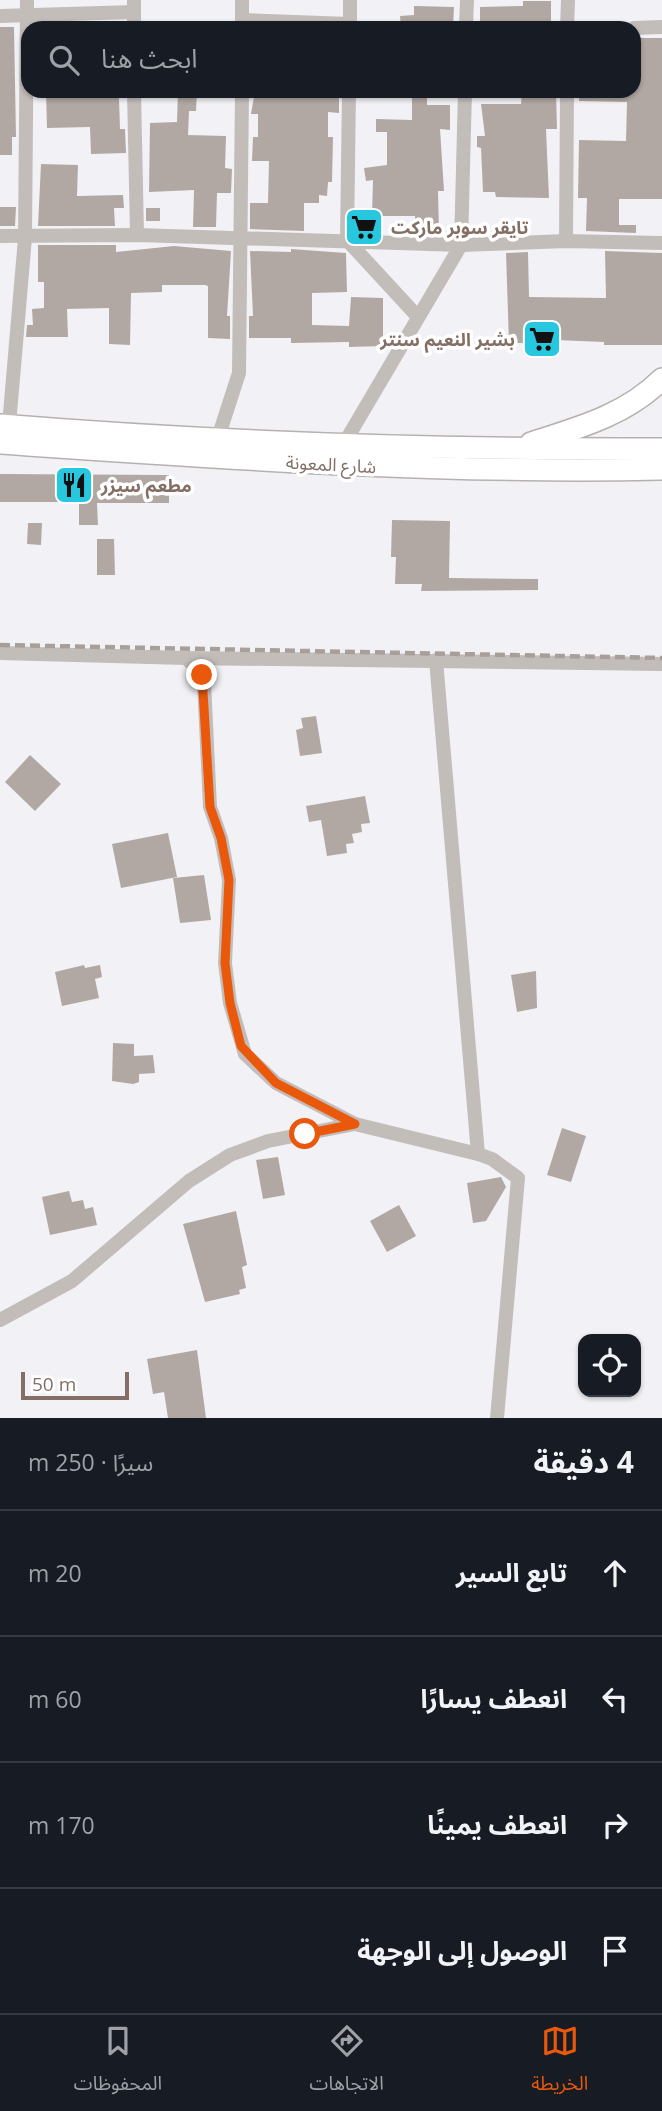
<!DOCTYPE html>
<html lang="ar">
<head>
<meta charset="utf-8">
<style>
  :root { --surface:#171b24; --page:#20242c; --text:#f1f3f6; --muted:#9ea1a6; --line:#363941; --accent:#ea580c }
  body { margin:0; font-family:"Open Sans","Noto Sans Arabic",sans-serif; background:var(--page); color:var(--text); direction:rtl }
  .controls { position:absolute; right:21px; bottom:21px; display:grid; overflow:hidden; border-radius:14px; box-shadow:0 2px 5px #0004 }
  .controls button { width:63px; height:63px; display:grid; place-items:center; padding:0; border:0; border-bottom:2px solid var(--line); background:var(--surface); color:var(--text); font:35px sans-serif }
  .scale { position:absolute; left:21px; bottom:18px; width:108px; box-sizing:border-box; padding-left:7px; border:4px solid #836f65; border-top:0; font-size:19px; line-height:24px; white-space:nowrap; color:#836f65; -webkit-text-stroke:5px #fff; paint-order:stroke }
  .stop { position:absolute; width:21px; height:21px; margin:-16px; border:5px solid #ea580c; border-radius:50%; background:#fff }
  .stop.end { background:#ea580c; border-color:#fff; box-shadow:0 2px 7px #0008 }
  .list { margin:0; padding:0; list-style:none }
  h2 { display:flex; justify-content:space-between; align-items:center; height:91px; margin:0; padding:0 28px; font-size:30px }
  h2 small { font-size:23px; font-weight:400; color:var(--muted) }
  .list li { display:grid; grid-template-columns:46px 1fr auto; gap:21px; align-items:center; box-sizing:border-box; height:126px; padding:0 28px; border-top:2px solid var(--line) }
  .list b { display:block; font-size:26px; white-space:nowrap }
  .list em { font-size:23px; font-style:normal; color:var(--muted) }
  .icon { flex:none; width:38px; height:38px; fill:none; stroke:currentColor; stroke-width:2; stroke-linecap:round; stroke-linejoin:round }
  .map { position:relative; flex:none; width:662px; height:1418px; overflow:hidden; direction:ltr }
  .search { position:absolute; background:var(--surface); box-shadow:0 2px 5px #0004; left:21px; right:21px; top:21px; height:77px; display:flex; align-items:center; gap:18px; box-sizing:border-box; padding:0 24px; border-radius:21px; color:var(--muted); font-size:26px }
  .sheet { height:595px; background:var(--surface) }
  nav { display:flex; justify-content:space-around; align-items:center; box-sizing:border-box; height:98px; border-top:2px solid var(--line); background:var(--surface); font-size:19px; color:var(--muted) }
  nav a { display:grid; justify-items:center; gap:4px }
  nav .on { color:var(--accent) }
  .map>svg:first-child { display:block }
  .building { fill:#b2a8a3 }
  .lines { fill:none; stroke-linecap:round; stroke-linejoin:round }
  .highway-casing { stroke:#b6b1ae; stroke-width:24 }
  .minor { stroke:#c3bdba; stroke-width:14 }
  .highway { stroke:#fff; stroke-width:21 }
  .rail { stroke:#a89f9a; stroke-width:4.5; stroke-dasharray:10 5; stroke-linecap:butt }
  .route { stroke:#ea580c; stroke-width:9 }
  .labels { text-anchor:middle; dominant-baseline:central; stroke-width:7; stroke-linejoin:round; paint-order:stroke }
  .poi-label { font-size:18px; font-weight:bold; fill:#836f65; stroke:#fff; text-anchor:start }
  .street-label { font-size:18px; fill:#836f65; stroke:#fff }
</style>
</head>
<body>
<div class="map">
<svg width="662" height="1418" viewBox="0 0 662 1418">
  <rect width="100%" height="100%" fill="#f2f2f6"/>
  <g class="building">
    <path d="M 523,1 L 551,1 L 551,28 L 480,26 L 480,7 L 523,6 Z"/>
    <path d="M 414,6 L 454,7 L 453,28 L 401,28 L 400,16 L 414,15 Z"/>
    <path d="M 0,27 L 14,27 L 16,137 L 12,137 L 12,155 L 0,155 Z"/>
    <path d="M 634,38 L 662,38 L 662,199 L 619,199 L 619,225 L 636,225 L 636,233 L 586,231 L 587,198 L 578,198 L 579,140 L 626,141 L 627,102 L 579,101 L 579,91 L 634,91 Z"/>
    <path d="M 46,91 L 114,91 L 114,98 L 119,98 L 120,129 L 125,129 L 126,153 L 91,154 L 90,127 L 47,128 Z"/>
    <path d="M 178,91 L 197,91 L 196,111 L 189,111 L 188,135 L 226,136 L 225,168 L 232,169 L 231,193 L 217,193 L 216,227 L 193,227 L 194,190 L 149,192 L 150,123 L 177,122 Z"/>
    <path d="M 255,91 L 339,91 L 339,113 L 328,112 L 328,137 L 333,137 L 332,182 L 328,182 L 327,196 L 319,195 L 319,203 L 304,203 L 304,231 L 250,229 L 250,203 L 268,203 L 269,161 L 252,161 L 253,137 L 258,137 L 258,114 L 251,114 Z"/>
    <path d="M 412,91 L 427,91 L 427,105 L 450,105 L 450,130 L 440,129 L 444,191 L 438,191 L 439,232 L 416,233 L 415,216 L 372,216 L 373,180 L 366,181 L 364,168 L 387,165 L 387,132 L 376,132 L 376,119 L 412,120 Z"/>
    <path d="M 522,91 L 556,91 L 557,129 L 546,129 L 549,198 L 496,197 L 495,192 L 483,192 L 481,148 L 477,147 L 477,136 L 485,136 L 481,104 L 521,104 Z"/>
    <path d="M 41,164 L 78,165 L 77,196 L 123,195 L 124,208 L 114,208 L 115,226 L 38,226 Z"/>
    <path d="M 0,207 L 16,207 L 15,226 L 0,226 Z"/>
    <rect x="146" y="208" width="14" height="13"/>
    <path d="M 38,245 L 116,245 L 116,252 L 174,246 L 231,251 L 227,316 L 230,316 L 230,339 L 208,338 L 208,286 L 205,285 L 162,285 L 162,292 L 131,293 L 130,345 L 109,344 L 109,308 L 67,309 L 68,337 L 26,337 L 27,325 L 33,325 L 32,309 L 44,308 L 44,282 L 38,282 Z"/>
    <path d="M 291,249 L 346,253 L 347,292 L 312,293 L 312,325 L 349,326 L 351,297 L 383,298 L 383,346 L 349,347 L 349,342 L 291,343 L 291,338 L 249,338 L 249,316 L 253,316 L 250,251 L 291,252 Z"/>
    <path d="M 605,251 L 662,253 L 662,345 L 604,345 L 604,342 L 531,339 L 531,343 L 509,343 L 506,253 L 528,252 L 529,297 L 606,298 Z"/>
    <path d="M 0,474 L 169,475 L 169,503 L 97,503 L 98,525 L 79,525 L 79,502 L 0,502 Z"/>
    <path d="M 392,520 L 450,521 L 449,578 L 538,579 L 538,590 L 421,591 L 422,584 L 395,584 L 396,557 L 391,557 Z"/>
    <path d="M 28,523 L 42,523 L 41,545 L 27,544 Z"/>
    <path d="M 97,539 L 114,539 L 115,575 L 97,575 Z"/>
    <path d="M 316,716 L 322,753 L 300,756 L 296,730 L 303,728 L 301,718 Z"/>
    <path d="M 30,755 L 61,784 L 35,811 L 5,782 Z"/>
    <path d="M 365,796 L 370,823 L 361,824 L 362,832 L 352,834 L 354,843 L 346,844 L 347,853 L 327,856 L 321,820 L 309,822 L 306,806 Z"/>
    <path d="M 168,833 L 177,877 L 121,888 L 112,844 Z"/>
    <path d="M 204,875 L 211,920 L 180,923 L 173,878 Z"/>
    <path d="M 84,965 L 85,968 L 100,965 L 102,977 L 95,979 L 99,998 L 62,1006 L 55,972 Z"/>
    <path d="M 536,971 L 537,1008 L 517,1012 L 511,975 Z"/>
    <path d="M 113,1043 L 134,1044 L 134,1056 L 153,1055 L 155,1073 L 139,1074 L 139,1082 L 133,1084 L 112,1081 Z"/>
    <path d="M 562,1128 L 586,1136 L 571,1182 L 547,1175 Z"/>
    <path d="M 278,1157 L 285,1195 L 263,1199 L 256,1160 Z"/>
    <path d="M 501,1177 L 506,1187 L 486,1221 L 473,1223 L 467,1183 Z"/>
    <path d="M 69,1191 L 72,1202 L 83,1200 L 85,1209 L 93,1207 L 97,1225 L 50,1235 L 42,1197 Z"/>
    <path d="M 399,1205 L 416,1236 L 387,1252 L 370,1221 Z"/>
    <path d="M 236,1211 L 247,1265 L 242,1267 L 246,1288 L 239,1290 L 240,1294 L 205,1302 L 183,1224 Z"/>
    <path d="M 197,1350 L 206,1418 L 168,1418 L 164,1392 L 153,1394 L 147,1359 Z"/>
  </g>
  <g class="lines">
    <g class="highway-casing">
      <g id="highway">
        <path d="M 0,425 C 222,443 440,450 662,449"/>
        <path d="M 0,443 C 220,458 441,474 662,469"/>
        <path d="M 531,443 C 578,428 626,415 662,379"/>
      </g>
    </g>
    <g class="minor">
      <path d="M 350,0 L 350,28"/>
      <path d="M 0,16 L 134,12"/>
      <path d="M 242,20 L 350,24"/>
      <path d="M 242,27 L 242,0"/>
      <path d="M 134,28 L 134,0"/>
      <path d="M 466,28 L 467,0"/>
      <path d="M 567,28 L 568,0"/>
      <path d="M 634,28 L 662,27"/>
      <path d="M 134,91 L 137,235"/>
      <path d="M 349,91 L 347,240 L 418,317"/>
      <path d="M 0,236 L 137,235 L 461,245 L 566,241 L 662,243"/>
      <path d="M 566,241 L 567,91"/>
      <path d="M 9,425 L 25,238 L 27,0"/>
      <path d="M 217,441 L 239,373 L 242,91"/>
      <path d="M 342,447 L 461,245 L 465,91"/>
      <path d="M 0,653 L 186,658 L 198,669 L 204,682 L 210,807 L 221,838 L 229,880 L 225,963 L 230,1003 L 245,1054 L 276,1083 L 355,1124 L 478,1154 L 492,1159 L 518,1178 L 497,1418"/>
      <path d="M 186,658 L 662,664"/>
      <path d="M 436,660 L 478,1154"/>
      <path d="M 0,1320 L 72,1281 L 189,1181 L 230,1155 L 268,1141 L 355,1124"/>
    </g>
    <use href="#highway" class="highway"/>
    <path class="rail" d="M 0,645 L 662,658"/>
  </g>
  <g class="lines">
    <path class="route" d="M 202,675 L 210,807 L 221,838 L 229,880 L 225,963 L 230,1003 L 241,1046 L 276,1083 L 355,1124 L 305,1134"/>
  </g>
  <defs>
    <g id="supermarket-square" transform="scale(2.0125)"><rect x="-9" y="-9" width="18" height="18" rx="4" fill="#28c7e0" stroke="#fff"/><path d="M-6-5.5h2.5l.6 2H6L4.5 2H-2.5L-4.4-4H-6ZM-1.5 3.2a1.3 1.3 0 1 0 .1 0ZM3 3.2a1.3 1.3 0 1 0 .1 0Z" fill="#111"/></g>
    <g id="restaurant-square" transform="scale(2.0125)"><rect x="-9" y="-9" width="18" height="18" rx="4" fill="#28c7e0" stroke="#fff"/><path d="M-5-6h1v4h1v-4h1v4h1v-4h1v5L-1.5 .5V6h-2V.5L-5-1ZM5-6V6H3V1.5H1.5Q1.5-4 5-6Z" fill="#111"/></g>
  </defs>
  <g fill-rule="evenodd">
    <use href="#supermarket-square" x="364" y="227"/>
    <use href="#supermarket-square" x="542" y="339"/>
    <use href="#restaurant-square" x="74" y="485"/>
  </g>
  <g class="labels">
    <g class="poi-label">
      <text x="391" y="227">تايقر سوبر ماركت</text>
      <text x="515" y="339" text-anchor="end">بشير النعيم سنتر</text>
      <text x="101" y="485">مطعم سيزر</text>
    </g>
    <g class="street-label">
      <text transform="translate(331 464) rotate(3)">شارع المعونة</text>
    </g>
  </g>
</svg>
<div class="controls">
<button><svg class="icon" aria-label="locate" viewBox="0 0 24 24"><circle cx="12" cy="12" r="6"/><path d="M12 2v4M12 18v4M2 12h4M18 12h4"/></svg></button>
</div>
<div class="scale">50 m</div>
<div class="stop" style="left:305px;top:1134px"></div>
<div class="stop end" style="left:202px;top:675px"></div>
<div class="search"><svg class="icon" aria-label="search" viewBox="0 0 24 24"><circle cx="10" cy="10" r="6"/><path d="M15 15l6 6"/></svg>ابحث هنا</div>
</div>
<section class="sheet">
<h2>4 دقيقة<small>سيرًا · 250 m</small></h2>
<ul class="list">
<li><svg class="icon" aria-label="ahead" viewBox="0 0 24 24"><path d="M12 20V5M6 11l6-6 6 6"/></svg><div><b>تابع السير</b></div><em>20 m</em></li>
<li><svg class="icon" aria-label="left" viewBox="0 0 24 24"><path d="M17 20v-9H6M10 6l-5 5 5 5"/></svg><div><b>انعطف يسارًا</b></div><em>60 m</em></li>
<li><svg class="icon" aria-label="right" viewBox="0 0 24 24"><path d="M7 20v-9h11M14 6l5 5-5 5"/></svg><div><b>انعطف يمينًا</b></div><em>170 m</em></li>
<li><svg class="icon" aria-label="arrive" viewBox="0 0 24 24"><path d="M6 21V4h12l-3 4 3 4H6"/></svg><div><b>الوصول إلى الوجهة</b></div></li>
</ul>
</section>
<nav>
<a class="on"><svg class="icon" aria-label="map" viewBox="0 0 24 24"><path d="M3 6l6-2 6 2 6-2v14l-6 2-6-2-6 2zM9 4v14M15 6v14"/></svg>الخريطة</a>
<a><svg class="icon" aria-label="directions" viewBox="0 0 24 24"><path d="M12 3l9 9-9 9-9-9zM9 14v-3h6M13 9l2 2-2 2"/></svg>الاتجاهات</a>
<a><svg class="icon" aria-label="saved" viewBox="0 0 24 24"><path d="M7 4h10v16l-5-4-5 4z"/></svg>المحفوظات</a>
</nav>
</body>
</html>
